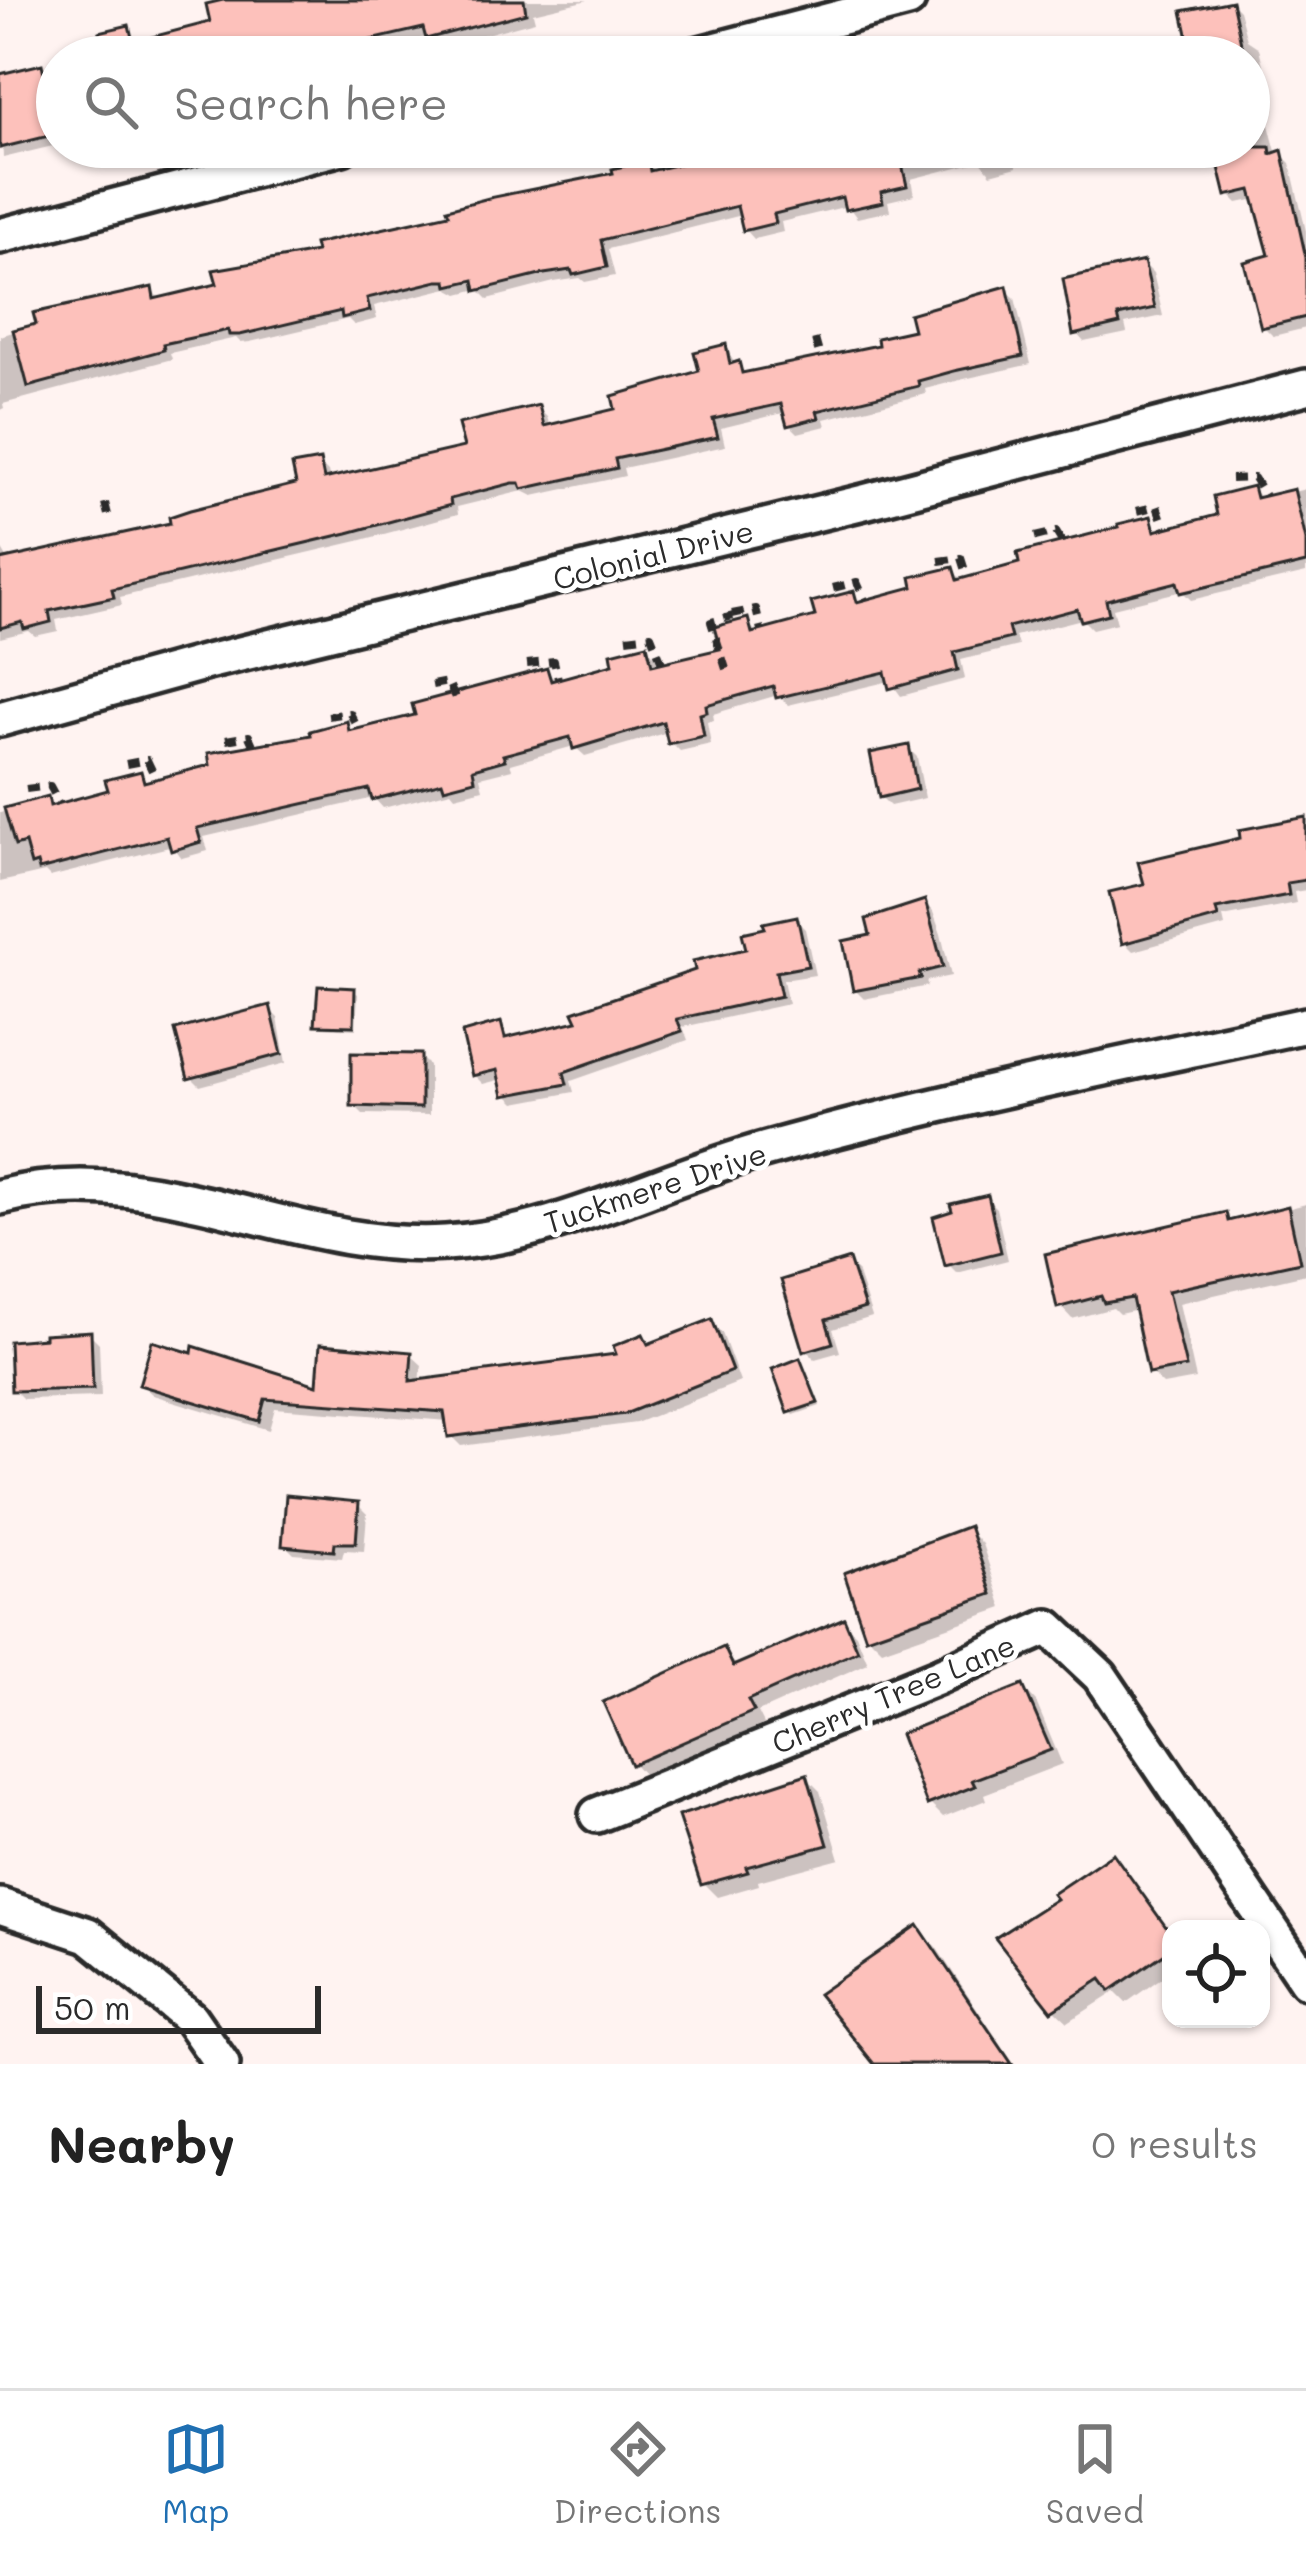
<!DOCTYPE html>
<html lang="en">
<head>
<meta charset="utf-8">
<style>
  :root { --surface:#fff; --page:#f2f2f2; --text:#222; --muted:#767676; --line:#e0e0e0; --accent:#1f6fb2 }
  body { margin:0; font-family:Mali,sans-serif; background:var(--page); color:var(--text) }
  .controls { position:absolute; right:36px; bottom:36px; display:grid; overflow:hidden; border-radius:24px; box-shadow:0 3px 9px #0004 }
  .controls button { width:108px; height:108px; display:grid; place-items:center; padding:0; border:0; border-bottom:3px solid var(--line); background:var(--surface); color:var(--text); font:60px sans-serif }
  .scale { position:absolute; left:36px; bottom:30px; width:285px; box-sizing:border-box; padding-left:12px; border:6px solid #2b2b2b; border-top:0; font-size:33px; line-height:42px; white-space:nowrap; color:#2b2b2b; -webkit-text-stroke:9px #fff; paint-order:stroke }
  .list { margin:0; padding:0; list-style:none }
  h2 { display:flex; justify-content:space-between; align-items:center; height:156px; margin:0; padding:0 48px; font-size:51px }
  h2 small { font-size:39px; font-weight:400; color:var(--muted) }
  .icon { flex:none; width:66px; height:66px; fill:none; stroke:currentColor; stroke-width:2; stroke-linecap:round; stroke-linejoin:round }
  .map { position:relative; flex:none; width:1306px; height:2064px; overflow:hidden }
  .search { position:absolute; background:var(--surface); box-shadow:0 3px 9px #0004; left:36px; right:36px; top:36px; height:132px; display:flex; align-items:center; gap:30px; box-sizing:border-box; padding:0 42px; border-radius:66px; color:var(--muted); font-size:45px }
  .sheet { height:324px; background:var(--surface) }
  nav { display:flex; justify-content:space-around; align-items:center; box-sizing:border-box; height:168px; border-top:3px solid var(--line); background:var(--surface); font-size:33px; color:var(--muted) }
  nav a { display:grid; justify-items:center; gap:6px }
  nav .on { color:var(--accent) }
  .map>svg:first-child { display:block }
  .shadow { fill:#0003 }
  .building { fill:#fdc1bb; stroke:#2b2b2b; stroke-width:3 }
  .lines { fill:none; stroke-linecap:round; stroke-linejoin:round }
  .street-casing { stroke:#2b2b2b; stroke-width:42 }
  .path { stroke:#2b2b2b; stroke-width:8; stroke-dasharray:12 9; stroke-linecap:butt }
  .street { stroke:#fff; stroke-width:33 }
  .labels { text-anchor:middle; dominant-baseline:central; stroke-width:10; stroke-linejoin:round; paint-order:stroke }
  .street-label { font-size:30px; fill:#2b2b2b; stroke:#fff }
</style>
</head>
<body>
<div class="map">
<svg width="1306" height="2064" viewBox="0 0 1306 2064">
  <rect width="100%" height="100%" fill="#fff3f1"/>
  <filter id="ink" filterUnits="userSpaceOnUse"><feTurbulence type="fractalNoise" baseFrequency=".00833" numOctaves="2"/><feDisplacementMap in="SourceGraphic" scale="24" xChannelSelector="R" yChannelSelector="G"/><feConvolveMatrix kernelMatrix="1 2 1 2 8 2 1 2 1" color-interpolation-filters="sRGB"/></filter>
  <g filter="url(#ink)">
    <g class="shadow">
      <path d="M 235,0 L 588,0 L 533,13 L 535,21 L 437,47 L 428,37 L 369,51 L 371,57 L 328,57 L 326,48 L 286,57 L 85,57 L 108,52 L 128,28 L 138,44 L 214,24 Z"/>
      <path d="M 1230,1 L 1239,10 L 1247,40 L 1259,48 L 1266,78 L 1257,80 L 1277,155 L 1281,154 L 1290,163 L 1306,231 L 1306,328 L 1273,336 L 1264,327 L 1273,257 L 1257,199 L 1238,203 L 1229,194 L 1217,147 L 1249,147 L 1249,57 L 1196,57 L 1186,13 Z"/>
      <path d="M 57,64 L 57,145 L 3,158 L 0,77 Z"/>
      <path d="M 718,147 L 756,147 L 760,164 L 826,147 L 1079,147 L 1016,162 L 1017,167 L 991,174 L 981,161 L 911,179 L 914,195 L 888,201 L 890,211 L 857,218 L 848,206 L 781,222 L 783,232 L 754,239 L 746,230 L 742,215 L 608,249 L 615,276 L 585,282 L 580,278 L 554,282 L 488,299 L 478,289 L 459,294 L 448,288 L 374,306 L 377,319 L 354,325 L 348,319 L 250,342 L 241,343 L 236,338 L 170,353 L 172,359 L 3,404 L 4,408 L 0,410 L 0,336 L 151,290 L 161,300 L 617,175 L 647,163 L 656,172 L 721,157 Z"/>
      <path d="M 1144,264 L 1153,273 L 1163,316 L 1125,324 L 1127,333 L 1084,342 L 1076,333 Z"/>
      <path d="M 1006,290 L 1015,298 L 1031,364 L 964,379 L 925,389 L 926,394 L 824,419 L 826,426 L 798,433 L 789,424 L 787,412 L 721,428 L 725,446 L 623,468 L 625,476 L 533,496 L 523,491 L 457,507 L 458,514 L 358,541 L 120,597 L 122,605 L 56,620 L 58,631 L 35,636 L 29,631 L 0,638 L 0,546 L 9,561 L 111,541 L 300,487 L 319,463 L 328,472 L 330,481 L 467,450 L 538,408 L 547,417 L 550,427 L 619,412 L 702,373 L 725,348 L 736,365 L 749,375 L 882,347 Z"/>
      <path d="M 1252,489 L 1262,499 L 1306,489 L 1306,573 L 1191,600 L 1182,591 L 1113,608 L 1117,623 L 1092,629 L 1082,619 L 1015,636 L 1018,646 L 961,660 L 965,679 L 901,696 L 890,681 L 788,705 L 778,695 L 713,714 L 714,720 L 707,722 L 711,744 L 680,751 L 671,742 L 668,732 L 585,756 L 574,746 L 510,764 L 512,769 L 480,777 L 483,789 L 455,796 L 451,791 L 383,808 L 374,798 L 204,837 L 208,851 L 182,858 L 173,846 L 50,877 L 45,872 L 0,882 L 0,813 L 47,800 L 55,807 L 112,792 L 140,774 L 149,784 L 346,725 L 354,733 L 418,717 L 546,671 L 555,680 L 617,666 L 646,647 L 655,656 L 658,667 L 724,651 L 747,621 L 757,634 L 818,618 L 853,594 L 862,604 L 917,589 L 952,570 L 961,579 L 1023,566 L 1150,519 L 1160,532 L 1221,517 Z"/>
      <path d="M 908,748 L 917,757 L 925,798 L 890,806 L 881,797 Z"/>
      <path d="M 1306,820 L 1306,890 L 1294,892 L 1296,903 L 1223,917 L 1225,926 L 1133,951 L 1125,943 L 1147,886 L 1244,840 Z"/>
      <path d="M 925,903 L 933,912 L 941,934 L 951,976 L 926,981 L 928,986 L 864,999 L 855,990 L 874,938 Z"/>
      <path d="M 796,920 L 805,929 L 815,975 L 783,980 L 788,1004 L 683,1027 L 688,1040 L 571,1081 L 574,1092 L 515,1103 L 506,1094 L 502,1079 L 483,1084 L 474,1075 L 500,1026 L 510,1040 L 581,1023 L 749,951 Z"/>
      <path d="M 354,991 L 358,994 L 356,1029 L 322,1027 L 319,1024 Z"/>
      <path d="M 269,1009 L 278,1018 L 286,1063 L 200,1086 L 191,1077 Z"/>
      <path d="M 420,1057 L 429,1066 L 429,1115 L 363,1114 L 354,1105 Z"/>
      <path d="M 987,1199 L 996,1208 L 1008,1260 L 957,1273 L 948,1264 Z"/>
      <path d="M 1306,1204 L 1306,1274 L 1179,1303 L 1196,1379 L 1163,1385 L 1151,1373 L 1138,1310 L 1119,1314 L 1113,1308 L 1072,1319 L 1060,1306 L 1225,1216 L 1232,1223 Z"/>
      <path d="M 848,1262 L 857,1271 L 872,1317 L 833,1329 L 840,1352 L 815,1359 L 806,1350 Z"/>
      <path d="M 711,1323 L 722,1333 L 740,1382 L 636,1423 L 461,1446 L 450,1435 L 449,1421 L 275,1408 L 269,1430 L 153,1395 L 142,1385 L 319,1389 L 411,1355 L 422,1365 L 420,1382 L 620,1356 L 643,1338 L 651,1346 Z"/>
      <path d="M 90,1334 L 99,1343 L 101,1397 L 23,1399 L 14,1390 Z"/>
      <path d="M 802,1365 L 820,1406 L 794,1415 L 791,1412 Z"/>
      <path d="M 358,1505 L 367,1514 L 364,1551 L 344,1550 L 342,1558 L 294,1554 L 285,1545 Z"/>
      <path d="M 968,1530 L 982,1544 L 1003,1608 L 882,1650 L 868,1636 Z"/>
      <path d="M 843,1622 L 856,1634 L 868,1663 L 758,1712 L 764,1724 L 645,1776 L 633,1763 L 723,1651 L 738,1667 Z"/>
      <path d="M 1023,1688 L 1036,1702 L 1062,1764 L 984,1794 L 986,1800 L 943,1817 L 929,1803 Z"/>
      <path d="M 806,1777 L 820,1791 L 840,1859 L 758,1881 L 759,1885 L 717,1897 L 703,1883 Z"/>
      <path d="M 1113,1857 L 1171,1933 L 1171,1971 L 1126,2003 L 1115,1992 L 1068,2022 L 1054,2009 L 1061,1899 Z"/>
      <path d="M 918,1929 L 936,1947 L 1014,2064 L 878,2064 Z"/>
    </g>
    <g class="building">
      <path d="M 223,0 L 524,0 L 526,13 L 426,39 L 423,28 L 362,42 L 366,57 L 325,57 L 321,39 L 243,57 L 106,57 L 99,32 L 129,25 L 133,42 L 210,22 L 206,4 Z"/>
      <path d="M 1232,1 L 1244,57 L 1192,57 L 1182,11 Z"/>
      <path d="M 42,64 L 57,134 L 0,148 L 0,74 Z"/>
      <path d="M 715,147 L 751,147 L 755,162 L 818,147 L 898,147 L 907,186 L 881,192 L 883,202 L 845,210 L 842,197 L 774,214 L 776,223 L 743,231 L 737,206 L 601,240 L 607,267 L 573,275 L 571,270 L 544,274 L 476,291 L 474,280 L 448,286 L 447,281 L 438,281 L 367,298 L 370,311 L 342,318 L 341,311 L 240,335 L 229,335 L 228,330 L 163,344 L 164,350 L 28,387 L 13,330 L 36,324 L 33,313 L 152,287 L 154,299 L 217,284 L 213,270 L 316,252 L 314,244 L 449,214 L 447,209 L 489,198 L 613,173 L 612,169 L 648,160 L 650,171 L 717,155 Z"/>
      <path d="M 1214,147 L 1270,147 L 1271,154 L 1282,150 L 1306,258 L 1306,317 L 1261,328 L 1244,262 L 1269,255 L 1251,190 L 1226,196 Z"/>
      <path d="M 1144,261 L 1155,308 L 1118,316 L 1120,324 L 1073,335 L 1063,279 Z"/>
      <path d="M 1007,286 L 1023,356 L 954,371 L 918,381 L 919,386 L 817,411 L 819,418 L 787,426 L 781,404 L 713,419 L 718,437 L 615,459 L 617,468 L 522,489 L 520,483 L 513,483 L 450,499 L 451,505 L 348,533 L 112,589 L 114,597 L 49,611 L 51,622 L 24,629 L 22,622 L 0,628 L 0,560 L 170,523 L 169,517 L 190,510 L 296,484 L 292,465 L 320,460 L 324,479 L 464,447 L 458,424 L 539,405 L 544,426 L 615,409 L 612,396 L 699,371 L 694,352 L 726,344 L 730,364 L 739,361 L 742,373 L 878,345 L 877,338 L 913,330 L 909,314 Z"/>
      <path d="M 1253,486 L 1256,498 L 1294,489 L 1306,540 L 1306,563 L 1180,593 L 1177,582 L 1106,600 L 1109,614 L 1081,621 L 1077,609 L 1008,627 L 1011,638 L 954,652 L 958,670 L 889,689 L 885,672 L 776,698 L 773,686 L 706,705 L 707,712 L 700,714 L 704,736 L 668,744 L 663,722 L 573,749 L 570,737 L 503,755 L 505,760 L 473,769 L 475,780 L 444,788 L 442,782 L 372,800 L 369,789 L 197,828 L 201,842 L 171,851 L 167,837 L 39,870 L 37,863 L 31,865 L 25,843 L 15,846 L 4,808 L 48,796 L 50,806 L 108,790 L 105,780 L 141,771 L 144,782 L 210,765 L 208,753 L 311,735 L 310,731 L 347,721 L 349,731 L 415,715 L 412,704 L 547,668 L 551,681 L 613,664 L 611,653 L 647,644 L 652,665 L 720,649 L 714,627 L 748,618 L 752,633 L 815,616 L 811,602 L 854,591 L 857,602 L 913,587 L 911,577 L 953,567 L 957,580 L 1019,563 L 1017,553 L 1119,527 L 1118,524 L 1151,516 L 1155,531 L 1217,515 L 1213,496 Z"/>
      <path d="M 909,745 L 917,789 L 879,798 L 870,753 Z"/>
      <path d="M 1306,817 L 1306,880 L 1287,883 L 1289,895 L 1216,909 L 1218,917 L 1122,944 L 1109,892 L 1144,884 L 1138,862 L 1240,838 L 1239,830 Z"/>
      <path d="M 925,900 L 943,967 L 919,973 L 921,978 L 853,991 L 843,941 L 870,935 L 866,919 Z"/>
      <path d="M 797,916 L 808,966 L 776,972 L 781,996 L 677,1019 L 682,1031 L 564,1072 L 567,1084 L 503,1096 L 497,1070 L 472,1076 L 462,1033 L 501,1022 L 505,1038 L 577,1021 L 573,1012 L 695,970 L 693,961 L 746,949 L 742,933 L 765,928 L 763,923 Z"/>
      <path d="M 318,986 L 355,988 L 354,1026 L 315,1025 Z"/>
      <path d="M 270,1005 L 282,1054 L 188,1079 L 175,1030 Z"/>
      <path d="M 351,1053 L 421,1054 L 421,1108 L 351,1106 Z"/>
      <path d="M 988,1195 L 1001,1252 L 945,1266 L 933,1217 L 952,1211 L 950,1204 Z"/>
      <path d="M 1288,1206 L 1300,1262 L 1168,1291 L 1186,1367 L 1148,1374 L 1132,1298 L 1104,1303 L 1101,1296 L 1057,1308 L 1045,1254 L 1226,1212 L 1228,1221 Z"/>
      <path d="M 849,1259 L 865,1308 L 826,1320 L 833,1343 L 803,1352 L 781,1280 Z"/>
      <path d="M 712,1319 L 732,1371 L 625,1414 L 448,1437 L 444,1412 L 265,1399 L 259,1421 L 139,1385 L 152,1341 L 192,1353 L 193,1346 L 317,1385 L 320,1344 L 412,1352 L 410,1381 L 616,1354 L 613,1346 L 643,1334 L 648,1344 Z"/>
      <path d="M 91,1331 L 93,1389 L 11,1391 L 9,1341 L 44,1338 L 44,1334 Z"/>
      <path d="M 800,1358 L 818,1403 L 788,1413 L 772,1369 Z"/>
      <path d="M 286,1495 L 359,1502 L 356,1543 L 335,1543 L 334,1551 L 282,1546 Z"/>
      <path d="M 969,1526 L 992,1594 L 866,1638 L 844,1573 Z"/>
      <path d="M 844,1618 L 858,1651 L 748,1700 L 754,1711 L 631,1765 L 603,1702 L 724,1647 L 733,1666 Z"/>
      <path d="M 1023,1685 L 1051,1750 L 972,1780 L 975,1786 L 927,1805 L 900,1734 Z"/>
      <path d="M 807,1774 L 828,1845 L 746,1867 L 748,1872 L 701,1885 L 678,1816 Z"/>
      <path d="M 1113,1853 L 1171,1934 L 1171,1949 L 1110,1991 L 1101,1979 L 1052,2011 L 995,1938 L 1056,1899 L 1052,1894 Z"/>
      <path d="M 918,1925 L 951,1974 L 1012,2064 L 874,2064 L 818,1994 Z"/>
    </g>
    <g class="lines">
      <g class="street-casing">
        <g id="street">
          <path d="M 688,57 L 908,0"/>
          <path d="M 0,236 L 342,147"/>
          <path d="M 0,719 L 207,662 L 864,502 L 1306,387"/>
          <path d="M 0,1197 C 155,1156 292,1253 446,1243 C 558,1236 660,1178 767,1149 C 945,1099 1126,1064 1306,1025"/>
          <path d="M 597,1815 L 937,1677 L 1048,1627 L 1100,1676 L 1306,1981"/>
          <path d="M 0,1906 L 88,1935 L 190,2018 L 222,2064"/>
        </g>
      </g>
      <g class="path">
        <path d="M 815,339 L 820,357"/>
        <path d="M 1231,479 L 1254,478 L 1265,496"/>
        <path d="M 105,503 L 108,515"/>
        <path d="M 1137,511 L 1157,506 L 1165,528"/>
        <path d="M 1035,537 L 1056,532 L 1062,542"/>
        <path d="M 939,561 L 961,558 L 967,577"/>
        <path d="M 833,588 L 857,582 L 865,600"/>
        <path d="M 732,614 L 756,609 L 761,630"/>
        <path d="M 627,638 L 651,635 L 662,663"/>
        <path d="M 527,664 L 554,661 L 558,679"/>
        <path d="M 726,669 L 711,622 L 733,616"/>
        <path d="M 432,685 L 448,682 L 456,700"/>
        <path d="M 328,716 L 350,713 L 358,729"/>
        <path d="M 226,740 L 249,736 L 254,747"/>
        <path d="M 126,764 L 147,760 L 156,779"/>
        <path d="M 26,789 L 50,786 L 59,803"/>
      </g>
      <use href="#street" class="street"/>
    </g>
  </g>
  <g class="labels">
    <g class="street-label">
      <text transform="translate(653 554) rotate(-14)">Colonial Drive</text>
      <text transform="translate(655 1187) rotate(-18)">Tuckmere Drive</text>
      <text transform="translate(893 1693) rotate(-23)">Cherry Tree Lane</text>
    </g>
  </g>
</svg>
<div class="controls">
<button><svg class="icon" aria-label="locate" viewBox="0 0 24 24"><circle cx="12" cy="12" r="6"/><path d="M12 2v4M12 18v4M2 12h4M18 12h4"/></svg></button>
</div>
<div class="scale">50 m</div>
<div class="search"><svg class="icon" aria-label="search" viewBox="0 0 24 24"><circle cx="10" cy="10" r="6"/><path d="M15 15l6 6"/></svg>Search here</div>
</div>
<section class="sheet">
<h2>Nearby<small>0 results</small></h2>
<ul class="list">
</ul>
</section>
<nav>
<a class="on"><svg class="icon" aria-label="map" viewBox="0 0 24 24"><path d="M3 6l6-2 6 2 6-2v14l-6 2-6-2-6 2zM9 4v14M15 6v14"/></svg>Map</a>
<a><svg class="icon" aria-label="directions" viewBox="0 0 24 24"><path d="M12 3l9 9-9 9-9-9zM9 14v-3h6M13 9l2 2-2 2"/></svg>Directions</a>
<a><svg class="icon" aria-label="saved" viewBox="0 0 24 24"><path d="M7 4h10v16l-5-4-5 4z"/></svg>Saved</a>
</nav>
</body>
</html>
